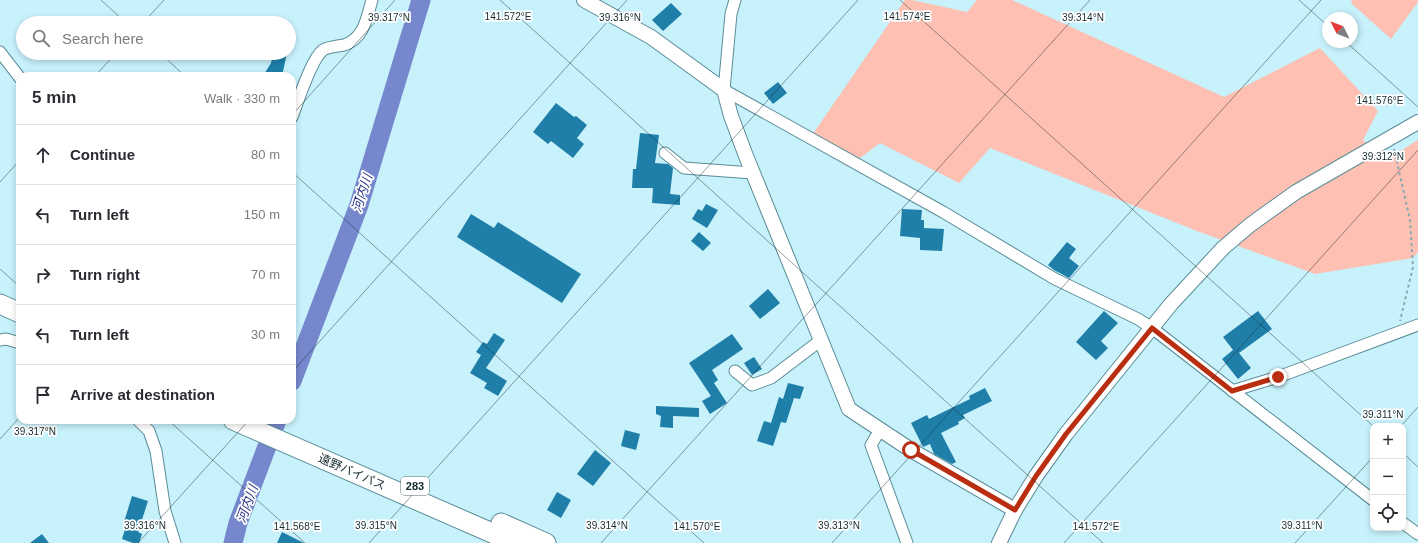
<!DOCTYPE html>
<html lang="en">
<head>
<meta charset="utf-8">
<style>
  :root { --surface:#fff; --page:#f2f2f3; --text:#2b2b33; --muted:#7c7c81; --line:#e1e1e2 }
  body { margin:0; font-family:Arial,"Noto Sans JP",sans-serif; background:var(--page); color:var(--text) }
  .controls { position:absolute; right:12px; bottom:12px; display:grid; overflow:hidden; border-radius:8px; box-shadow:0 2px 6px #0003 }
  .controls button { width:36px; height:36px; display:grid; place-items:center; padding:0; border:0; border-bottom:1px solid var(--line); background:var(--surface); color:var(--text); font:20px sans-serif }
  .compass { position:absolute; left:1322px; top:12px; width:36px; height:36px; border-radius:50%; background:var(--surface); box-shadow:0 2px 6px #0003; rotate:312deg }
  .stop { position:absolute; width:12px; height:12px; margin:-9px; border:3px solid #b92e10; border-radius:50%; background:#fff }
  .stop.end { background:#b92e10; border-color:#fff; box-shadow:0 1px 4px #0008 }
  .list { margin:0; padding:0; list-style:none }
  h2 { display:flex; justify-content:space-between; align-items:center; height:52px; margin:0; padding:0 16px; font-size:17px }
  h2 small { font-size:13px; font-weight:400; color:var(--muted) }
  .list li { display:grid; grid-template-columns:26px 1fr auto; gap:12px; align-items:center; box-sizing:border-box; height:60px; padding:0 16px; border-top:1px solid var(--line) }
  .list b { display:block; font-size:15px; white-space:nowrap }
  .list em { font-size:13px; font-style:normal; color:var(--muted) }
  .icon { flex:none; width:22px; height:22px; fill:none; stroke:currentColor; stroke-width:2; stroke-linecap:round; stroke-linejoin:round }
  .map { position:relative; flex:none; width:1418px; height:543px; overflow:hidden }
  .search { position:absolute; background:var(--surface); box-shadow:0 2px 6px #0003; left:16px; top:16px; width:280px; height:44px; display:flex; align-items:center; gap:10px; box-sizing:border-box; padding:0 14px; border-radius:22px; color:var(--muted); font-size:15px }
  .panel { position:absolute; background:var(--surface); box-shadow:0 2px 6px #0003; left:16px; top:72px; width:280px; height:352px; border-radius:12px }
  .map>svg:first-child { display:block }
  .green { fill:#fec0b2 }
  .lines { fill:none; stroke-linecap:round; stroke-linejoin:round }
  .river { stroke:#7787cd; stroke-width:19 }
  .building { fill:#1f7fa9 }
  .minor-casing { stroke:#598c97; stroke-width:13 }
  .tertiary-casing { stroke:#598c97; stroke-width:16 }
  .trunk-casing { stroke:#598c97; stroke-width:21 }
  .path { stroke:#87a9b1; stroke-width:2; stroke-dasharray:3 3; stroke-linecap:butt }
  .minor { stroke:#fff; stroke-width:11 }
  .tertiary { stroke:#fff; stroke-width:14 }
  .trunk { stroke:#fff; stroke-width:19 }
  .route { stroke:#b92e10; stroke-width:5 }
  .ticks { fill:none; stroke:#162b2f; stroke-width:1; stroke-opacity:0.45 }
  .labels { text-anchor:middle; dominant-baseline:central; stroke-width:3.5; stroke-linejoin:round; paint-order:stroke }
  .shield { fill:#fff; stroke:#5c6b6d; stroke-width:1 }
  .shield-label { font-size:11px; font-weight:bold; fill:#162b2f }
  .street-label { font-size:12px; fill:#162b2f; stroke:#fff }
  .water-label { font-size:13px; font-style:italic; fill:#293183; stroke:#fff }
  .ticks-label { font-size:10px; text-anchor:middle; fill:#162b2f; stroke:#fff; stroke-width:3.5; stroke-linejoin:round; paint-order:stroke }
</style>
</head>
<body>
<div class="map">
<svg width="1418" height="543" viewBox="0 0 1418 543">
  <rect width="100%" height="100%" fill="#c7f1fb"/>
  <g class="green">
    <path d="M 905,0 L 912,0 L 967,12 L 977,0 L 1012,0 L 1224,97 L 1320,48 L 1378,111 L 1363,140 L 1386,160 L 1418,140 L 1418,252 L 1413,258 L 1315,274 L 1197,231 L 990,148 L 959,183 L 880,143 L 848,167 L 808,141 Z"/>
    <path d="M 1352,0 L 1418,0 L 1418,2 L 1391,39 L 1351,3 Z"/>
  </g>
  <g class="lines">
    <g class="river">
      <path d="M 292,381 L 359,205 L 421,0"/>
      <path d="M 233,543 L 238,523 L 277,420"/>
    </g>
  </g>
  <g class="building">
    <path d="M 671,3 L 682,14 L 663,31 L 652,20 Z"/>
    <path d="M 273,53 L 287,53 L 282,76 L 263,76 L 271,63 Z"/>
    <path d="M 778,82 L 787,93 L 773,104 L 764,93 Z"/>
    <path d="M 556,103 L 574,117 L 576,116 L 587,125 L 577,138 L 584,144 L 573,158 L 551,141 L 548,144 L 533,132 Z"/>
    <path d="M 640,133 L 659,135 L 655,163 L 668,164 L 673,168 L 670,194 L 680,195 L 680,205 L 652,203 L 653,188 L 632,188 L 633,169 L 636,169 Z"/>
    <path d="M 706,204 L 718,210 L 707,228 L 692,219 L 698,209 L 702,211 Z"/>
    <path d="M 902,209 L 922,210 L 921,220 L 924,220 L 924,228 L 944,229 L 942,251 L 920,250 L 920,238 L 900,236 Z"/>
    <path d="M 471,214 L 494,228 L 498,222 L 581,274 L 562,303 L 457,237 Z"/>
    <path d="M 699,232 L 711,243 L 703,251 L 691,241 Z"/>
    <path d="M 1067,242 L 1076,249 L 1069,258 L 1079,266 L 1069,278 L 1054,270 L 1048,265 Z"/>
    <path d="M 768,289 L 780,303 L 760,319 L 749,306 Z"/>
    <path d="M 1104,311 L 1118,323 L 1101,341 L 1108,348 L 1096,360 L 1076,342 Z"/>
    <path d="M 1258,311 L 1272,329 L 1239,353 L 1251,368 L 1238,379 L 1222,359 L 1233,350 L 1223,337 Z"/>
    <path d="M 494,333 L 505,340 L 486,368 L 507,381 L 498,396 L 484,388 L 487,383 L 470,373 L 481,355 L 476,352 L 483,342 L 487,344 Z"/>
    <path d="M 732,334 L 743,349 L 712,370 L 718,380 L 714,383 L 727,403 L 710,414 L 702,401 L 711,396 L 689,363 Z"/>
    <path d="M 754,357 L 762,369 L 752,375 L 744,363 Z"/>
    <path d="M 788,383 L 804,387 L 800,399 L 794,398 L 786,423 L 781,422 L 773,446 L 757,441 L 764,421 L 771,423 L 779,397 L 783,399 Z"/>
    <path d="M 985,388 L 992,401 L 963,415 L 965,418 L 958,422 L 959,424 L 941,433 L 956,462 L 952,464 L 934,454 L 930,444 L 923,447 L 911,423 L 927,415 L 929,419 L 970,399 L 969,396 Z"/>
    <path d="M 656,406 L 699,408 L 699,417 L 673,416 L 673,428 L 660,427 L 661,416 L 656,414 Z"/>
    <path d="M 625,430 L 640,434 L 636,450 L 621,446 Z"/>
    <path d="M 595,450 L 611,463 L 593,486 L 577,474 Z"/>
    <path d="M 557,492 L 571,500 L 561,518 L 547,510 Z"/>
    <path d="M 132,496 L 148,501 L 138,532 L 142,534 L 139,543 L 133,543 L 122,539 L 127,523 L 124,522 Z"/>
    <path d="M 282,532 L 304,543 L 277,543 Z"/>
    <path d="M 42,534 L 49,543 L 30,543 Z"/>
  </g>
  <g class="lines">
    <g class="minor-casing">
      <g id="minor">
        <path d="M 735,0 L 731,14 L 724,90 L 943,212 L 1055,279 L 1138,319 L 1152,328 L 1373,500"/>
        <path d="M 0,52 L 20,78"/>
        <path d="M 292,117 C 298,102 311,59 323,50 C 328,47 338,46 344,45 C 364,39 367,17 372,0"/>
        <path d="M 665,153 L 684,168 L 753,173"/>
        <path d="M 0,340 L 6,339 L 20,343"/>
        <path d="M 735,371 L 752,385 L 771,378 L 821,340"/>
        <path d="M 1232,391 L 1278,377 L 1418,325"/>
        <path d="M 138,420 L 149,431 L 156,451 L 165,511 L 175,543"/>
        <path d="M 880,430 L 871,445 L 907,543"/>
        <path d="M 1403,523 L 1418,534"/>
      </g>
    </g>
    <g class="tertiary-casing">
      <g id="tertiary">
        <path d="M 584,0 L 651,37 L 724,90 L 731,116 L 746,156 L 849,409 L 911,450 L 1015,510"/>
        <path d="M 999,543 L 1015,510 L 1036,476 L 1066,434 L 1171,304 L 1223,248 L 1250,225 L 1296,192 L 1418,122"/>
      </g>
    </g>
    <g class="trunk-casing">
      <g id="trunk">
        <path d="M 0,304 L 20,313"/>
        <path d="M 233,420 L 515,543"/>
        <path d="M 501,523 L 546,543"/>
      </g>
    </g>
    <path class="path" d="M 1394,149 L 1410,220 L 1413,267 L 1400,321"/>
    <use href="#minor" class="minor"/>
    <use href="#tertiary" class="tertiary"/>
    <use href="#trunk" class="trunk"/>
  </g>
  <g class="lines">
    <path class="route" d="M 911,450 L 1015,510 L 1036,476 L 1066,434 L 1152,328 L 1232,391 L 1278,377"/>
  </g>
  <path class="ticks" d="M 101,0 L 126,23M 500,0 L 1103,543M 900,0 L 1373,426M 1299,0 L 1328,26M 143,23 L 164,0M 1346,42 L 1418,107M 160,53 L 185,76M 95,76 L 116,53M 292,115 L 395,0M 292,172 L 704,543M 0,182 L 20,160M 0,269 L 20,287M 292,372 L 627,0M 168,420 L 305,543M 1401,426 L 1418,407M 0,439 L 20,417M 1403,453 L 1418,467M 138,543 L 249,420M 369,543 L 858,0M 601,543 L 1090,0M 832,543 L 1321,0M 1064,543 L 1418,150M 1295,543 L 1373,457"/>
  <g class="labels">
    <rect class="shield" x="401" y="477" width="28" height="18" rx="3"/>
    <g class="shield-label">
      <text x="415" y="486">283</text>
    </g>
    <g class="street-label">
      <text transform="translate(352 472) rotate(24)">遠野バイパス</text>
    </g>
    <g class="water-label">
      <text transform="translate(362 193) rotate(-72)">河内川</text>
      <text transform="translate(247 504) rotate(-70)">河内川</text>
    </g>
  </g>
  <g class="ticks-label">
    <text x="508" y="20">141.572°E</text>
    <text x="907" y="20">141.574°E</text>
    <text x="389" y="21">39.317°N</text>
    <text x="620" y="21">39.316°N</text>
    <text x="1083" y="21">39.314°N</text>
    <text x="1380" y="104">141.576°E</text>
    <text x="1383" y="160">39.312°N</text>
    <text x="1383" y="418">39.311°N</text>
    <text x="35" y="435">39.317°N</text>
    <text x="145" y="529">39.316°N</text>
    <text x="376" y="529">39.315°N</text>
    <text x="607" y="529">39.314°N</text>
    <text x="839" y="529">39.313°N</text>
    <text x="1302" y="529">39.311°N</text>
    <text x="297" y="530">141.568°E</text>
    <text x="697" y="530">141.570°E</text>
    <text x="1096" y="530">141.572°E</text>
  </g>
</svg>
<div class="controls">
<button>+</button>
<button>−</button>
<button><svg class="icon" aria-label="locate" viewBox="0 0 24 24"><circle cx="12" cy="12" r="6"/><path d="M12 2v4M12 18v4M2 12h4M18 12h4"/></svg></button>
</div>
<svg class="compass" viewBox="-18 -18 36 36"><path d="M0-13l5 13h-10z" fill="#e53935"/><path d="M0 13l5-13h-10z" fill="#7c7c81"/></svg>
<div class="stop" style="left:911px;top:450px"></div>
<div class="stop end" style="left:1278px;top:377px"></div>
<div class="search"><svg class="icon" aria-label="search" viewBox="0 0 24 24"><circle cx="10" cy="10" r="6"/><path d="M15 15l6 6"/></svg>Search here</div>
<section class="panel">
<h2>5 min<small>Walk · 330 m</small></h2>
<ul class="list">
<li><svg class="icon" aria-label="ahead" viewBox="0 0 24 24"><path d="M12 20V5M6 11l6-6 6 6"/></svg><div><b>Continue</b></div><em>80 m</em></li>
<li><svg class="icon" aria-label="left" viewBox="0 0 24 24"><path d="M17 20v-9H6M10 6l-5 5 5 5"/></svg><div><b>Turn left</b></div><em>150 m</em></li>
<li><svg class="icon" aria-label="right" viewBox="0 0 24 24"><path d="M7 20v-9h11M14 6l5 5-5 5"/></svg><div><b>Turn right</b></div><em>70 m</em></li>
<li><svg class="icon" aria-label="left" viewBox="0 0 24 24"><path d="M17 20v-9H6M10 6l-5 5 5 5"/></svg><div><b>Turn left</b></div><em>30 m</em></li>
<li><svg class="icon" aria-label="arrive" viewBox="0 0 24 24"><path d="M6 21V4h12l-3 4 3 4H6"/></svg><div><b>Arrive at destination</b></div></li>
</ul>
</section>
</div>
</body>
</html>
